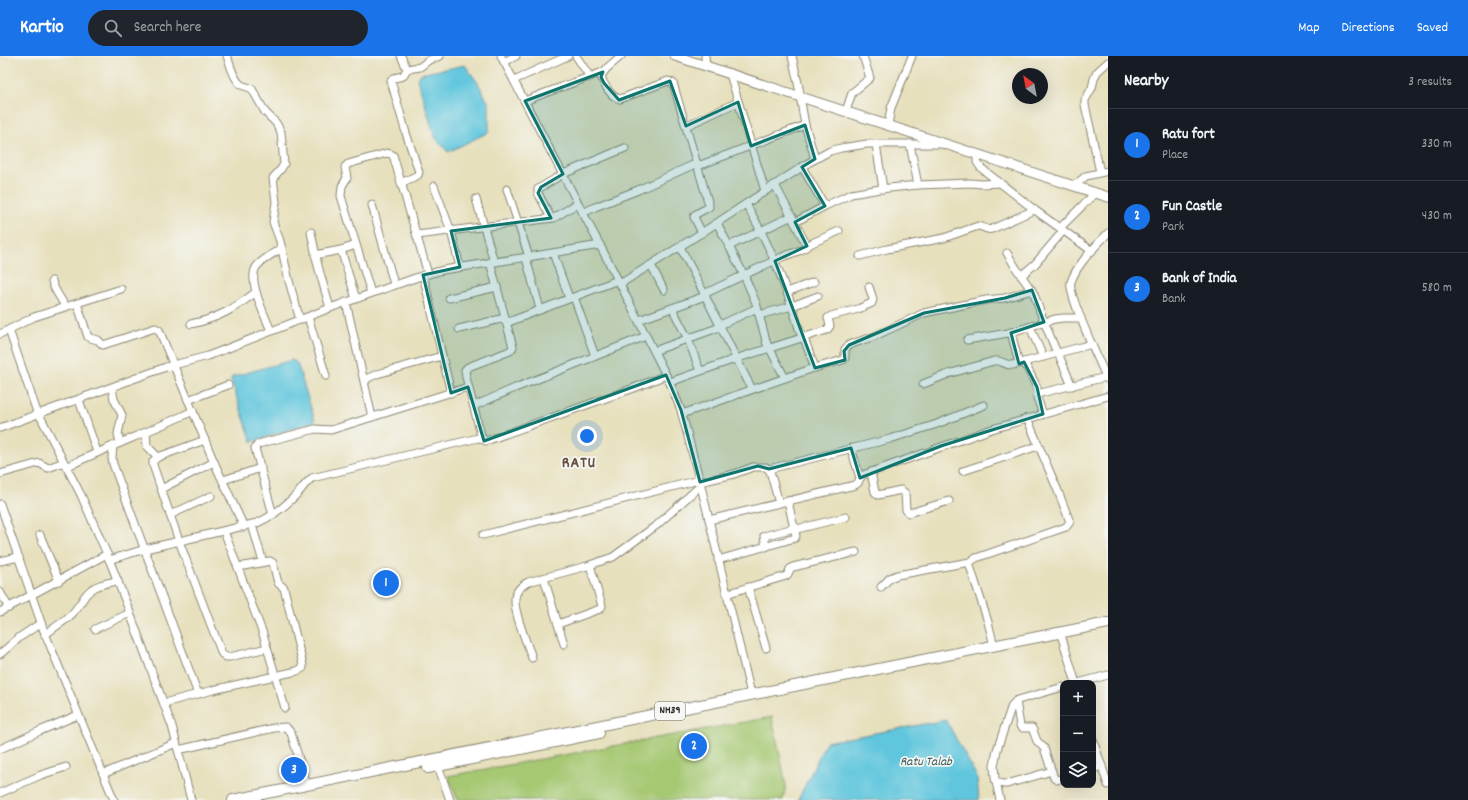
<!DOCTYPE html>
<html lang="en">
<head>
<meta charset="utf-8">
<style>
  :root { --surface:#171b24; --page:#20242c; --text:#f1f3f6; --muted:#9ea1a6; --line:#363941; --accent:#1a73e8 }
  body { margin:0; font-family:Dekko,sans-serif; background:var(--page); color:var(--text) }
  .controls { position:absolute; right:12px; bottom:12px; display:grid; overflow:hidden; border-radius:8px; box-shadow:0 4px 16px #0002 }
  .controls button { width:36px; height:36px; display:grid; place-items:center; padding:0; border:0; border-bottom:1px solid var(--line); background:var(--surface); color:var(--text); font:20px sans-serif }
  .compass { position:absolute; left:1012px; top:12px; width:36px; height:36px; border-radius:50%; background:var(--surface); box-shadow:0 4px 16px #0002; rotate:328deg }
  .you { position:absolute; left:587px; top:380px; width:14px; height:14px; margin:-10px; border:3px solid #fff; border-radius:50%; background:#1a73e8; box-shadow:0 0 0 6px #1a73e833 }
  .badge { display:grid; place-items:center; width:26px; height:26px; border-radius:50%; background:var(--accent); color:#fff; font-size:13px; font-weight:700 }
  .pin { position:absolute; translate:-50% -50%; border:2px solid #fff; box-shadow:0 1px 4px #0006 }
  .list { margin:0; padding:0; list-style:none }
  h2 { display:flex; justify-content:space-between; align-items:center; height:52px; margin:0; padding:0 16px; font-size:17px }
  h2 small { font-size:13px; font-weight:400; color:var(--muted) }
  .list li { display:grid; grid-template-columns:26px 1fr auto; gap:12px; align-items:center; box-sizing:border-box; height:72px; padding:0 16px; border-top:1px solid var(--line) }
  .list b { display:block; font-size:15px; white-space:nowrap }
  .list p { margin:0; font-size:13px; white-space:nowrap; color:var(--muted) }
  .list em { font-size:13px; font-style:normal; color:var(--muted) }
  .icon { flex:none; width:22px; height:22px; fill:none; stroke:currentColor; stroke-width:2; stroke-linecap:round; stroke-linejoin:round }
  .map { position:relative; flex:none; width:1108px; height:744px; overflow:hidden }
  header { display:flex; align-items:center; gap:24px; box-sizing:border-box; height:56px; padding:0 20px; background:var(--accent); color:#fff }
  header strong { font-size:19px }
  nav { display:flex; gap:22px; margin-inline-start:auto; font-size:14px }
  .search { width:280px; height:36px; background:var(--page); display:flex; align-items:center; gap:10px; box-sizing:border-box; padding:0 14px; border-radius:22px; color:var(--muted); font-size:15px }
  main { display:flex }
  aside { flex:1; background:var(--surface) }
  .map>svg:first-child { display:block }
  .green { fill:#a6c872; stroke:#687a4e }
  .water { fill:#60c6dd; stroke:#467884 }
  .lines { fill:none; stroke-linecap:round; stroke-linejoin:round }
  .minor-casing { stroke:#898674; stroke-width:9 }
  .major-casing { stroke:#898674; stroke-width:11 }
  .highway-casing { stroke:#898674; stroke-width:12 }
  .minor { stroke:#fff; stroke-width:7 }
  .major { stroke:#fff; stroke-width:9 }
  .highway { stroke:#fff; stroke-width:10 }
  .marked { fill:#0f766e; fill-opacity:0.2; stroke:#0f766e; stroke-width:3; stroke-linejoin:round }
  .labels { text-anchor:middle; dominant-baseline:central; stroke-width:3.5; stroke-linejoin:round; paint-order:stroke }
  .shield { fill:#f6f6f2; stroke:#686867; stroke-width:1 }
  .shield-label { font-size:11px; font-weight:bold; fill:#2b2b2b }
  .water-label { font-size:13px; font-style:italic; fill:#3b5a60; stroke:#f6f6f2 }
  .district-label { font-size:16px; font-weight:bold; letter-spacing:1px; fill:#6b5246; stroke:#f6f6f2 }
</style>
</head>
<body>
<header>
<strong>Kartio</strong>
<div class="search"><svg class="icon" aria-label="search" viewBox="0 0 24 24"><circle cx="10" cy="10" r="6"/><path d="M15 15l6 6"/></svg>Search here</div>
<nav><a>Map</a><a>Directions</a><a>Saved</a></nav>
</header>
<main>
<div class="map">
<svg width="1108" height="744" viewBox="0 0 1108 744">
  <rect width="100%" height="100%" fill="#f6f6f2"/>
  <filter id="ink" filterUnits="userSpaceOnUse"><feTurbulence type="fractalNoise" baseFrequency=".025" numOctaves="2"/><feDisplacementMap in="SourceGraphic" scale="8" xChannelSelector="R" yChannelSelector="G"/><feConvolveMatrix kernelMatrix="1 2 1 2 8 2 1 2 1" color-interpolation-filters="sRGB"/></filter>
  <filter id="wash" filterUnits="userSpaceOnUse"><feTurbulence type="fractalNoise" baseFrequency=".012" numOctaves="4" result="noise"/><feDisplacementMap in="SourceGraphic" scale="16" xChannelSelector="R" yChannelSelector="G"/><feGaussianBlur stdDeviation="0.9" result="paint"/><feColorMatrix in="noise" values="0 0 0 0 0 0 0 0 0 0 0 0 0 0 0 0 0 1.4 0 .05"/><feComposite in="paint" operator="in"/></filter>
  <g filter="url(#wash)">
    <rect width="100%" height="100%" fill="#e7e0bd"/>
    <path class="green" d="M 772,661 L 786,729 L 783,744 L 458,744 L 448,720 Z"/>
    <g class="water">
      <path d="M 465,9 L 478,27 L 489,48 L 489,76 L 448,96 L 435,81 L 417,23 L 420,18 Z"/>
      <path d="M 292,304 L 297,307 L 315,365 L 252,386 L 231,325 L 232,321 Z"/>
      <path d="M 946,664 L 977,721 L 979,744 L 798,744 L 826,686 Z"/>
    </g>
  </g>
  <g filter="url(#ink)">
    <g class="lines">
      <g class="minor-casing">
        <g id="minor">
          <path d="M 227,0 C 230,8 233,22 240,28 C 243,31 248,30 252,33 L 265,56 L 276,67 L 281,76 L 284,108 L 281,113 L 273,122 L 276,146 L 273,166 L 280,185 L 289,225 L 300,264"/>
          <path d="M 401,0 L 407,13"/>
          <path d="M 501,0 L 617,222 L 670,327 L 681,354 L 700,426 L 751,638"/>
          <path d="M 576,0 L 590,21"/>
          <path d="M 621,0 L 607,12 L 601,20 C 603,28 611,41 620,43 L 668,25 L 673,27 L 709,149 L 709,151 L 696,158 L 694,161 L 702,177"/>
          <path d="M 705,0 L 706,10"/>
          <path d="M 792,0 L 801,41"/>
          <path d="M 504,6 L 516,0"/>
          <path d="M 730,18 L 765,135"/>
          <path d="M 514,24 L 568,0"/>
          <path d="M 800,40 L 805,69 L 815,103"/>
          <path d="M 525,45 L 545,37 L 603,16"/>
          <path d="M 846,55 L 852,37 L 870,22 L 863,0"/>
          <path d="M 888,69 L 891,52 L 912,0"/>
          <path d="M 686,70 L 738,46"/>
          <path d="M 876,88 L 883,133"/>
          <path d="M 910,88 L 918,129"/>
          <path d="M 977,99 L 977,106 L 981,112 L 1036,155 L 1092,195"/>
          <path d="M 698,110 L 805,69"/>
          <path d="M 802,111 L 825,150 L 851,138 L 880,133 L 918,129 L 970,127 L 982,128 L 1000,127"/>
          <path d="M 1100,116 L 1085,49 L 1085,44 L 1092,32 L 1094,23 L 1097,16 L 1108,6"/>
          <path d="M 401,127 L 418,119 L 419,116 L 406,77 L 391,25 L 394,22 L 403,20 L 407,13 L 420,11 L 429,4 L 440,0"/>
          <path d="M 775,129 L 807,190"/>
          <path d="M 434,130 L 451,175 L 460,211"/>
          <path d="M 1074,130 L 1086,120 L 1108,115"/>
          <path d="M 507,133 L 529,201"/>
          <path d="M 476,143 L 494,206"/>
          <path d="M 746,148 C 771,190 788,235 802,282"/>
          <path d="M 372,149 L 394,228"/>
          <path d="M 583,157 L 595,151 L 638,134 L 697,107"/>
          <path d="M 551,162 L 538,137 L 538,133 L 563,118 L 625,92"/>
          <path d="M 795,166 L 825,150"/>
          <path d="M 717,167 L 744,219 L 756,247 L 768,292"/>
          <path d="M 1060,172 L 1095,137"/>
          <path d="M 311,176 L 318,210 L 330,252"/>
          <path d="M 417,179 L 554,162 L 578,147"/>
          <path d="M 729,190 L 792,160"/>
          <path d="M 680,191 C 705,237 727,286 752,333"/>
          <path d="M 341,194 L 356,243"/>
          <path d="M 553,197 L 569,242"/>
          <path d="M 1007,197 L 1016,212 L 1034,238 L 1041,258 L 1057,297"/>
          <path d="M 315,199 L 341,194 L 356,189"/>
          <path d="M 860,200 L 887,193 L 944,182 L 978,170 C 983,170 986,175 992,173 L 1034,154"/>
          <path d="M 526,202 L 540,253"/>
          <path d="M 651,209 L 664,234"/>
          <path d="M 423,219 L 451,337"/>
          <path d="M 1021,220 L 1035,208 L 1063,175"/>
          <path d="M 52,225 C 54,235 61,241 65,251"/>
          <path d="M 620,228 L 703,176 L 808,107 L 830,95 L 841,92 L 867,88 L 941,88"/>
          <path d="M 787,236 L 814,226"/>
          <path d="M 371,237 L 341,140 L 342,130 L 347,122 L 345,111 L 348,108 L 387,97 L 393,99 L 428,218"/>
          <path d="M 704,238 L 782,201 L 801,194 L 812,187 L 839,175"/>
          <path d="M 574,241 L 595,300"/>
          <path d="M 449,242 L 497,231"/>
          <path d="M 346,246 L 372,361"/>
          <path d="M 77,247 L 88,281 L 90,282 L 98,284 L 103,289 L 155,272 L 159,274 L 214,406 L 244,471"/>
          <path d="M 672,252 L 688,283 L 700,315"/>
          <path d="M 759,259 L 792,250 L 818,240"/>
          <path d="M 308,261 L 326,320"/>
          <path d="M 639,264 L 705,240"/>
          <path d="M 506,267 L 618,224"/>
          <path d="M 191,268 C 219,262 234,253 256,236"/>
          <path d="M 720,269 L 757,252"/>
          <path d="M 1030,271 L 1043,301"/>
          <path d="M 459,273 L 505,262"/>
          <path d="M 9,274 L 38,359"/>
          <path d="M 271,275 C 266,262 246,223 257,210 C 263,203 274,197 282,192"/>
          <path d="M 1011,276 L 1019,308"/>
          <path d="M 0,278 L 34,261 L 121,233"/>
          <path d="M 804,282 L 815,312"/>
          <path d="M 967,284 L 1008,277 L 1055,263 L 1063,262 L 1081,262"/>
          <path d="M 769,291 L 785,322"/>
          <path d="M 654,295 L 720,271"/>
          <path d="M 1058,297 L 1072,330"/>
          <path d="M 1024,306 L 1037,331 L 1037,342 L 1043,358"/>
          <path d="M 1107,323 C 1100,306 1067,238 1071,226 C 1076,209 1096,190 1108,177"/>
          <path d="M 365,326 L 368,322 L 377,318 L 442,300"/>
          <path d="M 670,326 L 735,303 L 827,274 L 830,270 L 828,262 L 831,260 L 858,253 L 872,247 L 873,243 L 869,231"/>
          <path d="M 923,328 L 948,318 L 994,305 C 1002,303 1004,310 1013,309 L 1092,288"/>
          <path d="M 112,332 L 114,343 L 122,359 L 118,378 L 120,387"/>
          <path d="M 1037,338 L 1106,321"/>
          <path d="M 79,344 L 97,396"/>
          <path d="M 188,344 L 228,329"/>
          <path d="M 474,350 L 515,332 L 646,280"/>
          <path d="M 39,358 L 81,439 L 107,498 L 127,549 L 172,670 L 191,744"/>
          <path d="M 682,358 L 811,313 L 843,304 L 845,302 L 845,293 L 849,289 L 875,280 L 924,257 L 986,244 L 1005,242 L 1032,234"/>
          <path d="M 0,372 L 166,311 L 208,300 L 330,252 L 418,221 L 443,214 L 534,200 L 600,189"/>
          <path d="M 146,377 L 147,390 L 158,401"/>
          <path d="M 482,383 L 466,321 L 465,314 L 468,311 L 510,295 L 513,291 L 490,206"/>
          <path d="M 205,384 L 158,401 L 153,405 L 153,409 L 179,485 L 222,598 L 226,601 L 230,601 L 267,592"/>
          <path d="M 113,390 L 112,402 L 113,408 L 198,638"/>
          <path d="M 851,392 L 860,422"/>
          <path d="M 66,411 C 108,391 151,375 193,355"/>
          <path d="M 769,413 L 890,383 L 937,368 L 984,349"/>
          <path d="M 963,415 L 1038,390"/>
          <path d="M 871,416 L 875,436 L 878,439 L 901,434 L 905,437 L 906,454 L 909,457 L 949,445"/>
          <path d="M 0,418 L 39,407 L 48,412 L 64,406"/>
          <path d="M 223,424 L 261,412"/>
          <path d="M 700,426 L 734,418 L 753,411 L 766,411 L 770,415 L 779,447"/>
          <path d="M 161,433 L 214,406"/>
          <path d="M 788,445 L 793,468 L 797,473 L 846,461"/>
          <path d="M 0,448 L 44,575 L 114,744"/>
          <path d="M 170,459 L 211,440"/>
          <path d="M 273,459 L 255,392 L 258,388 L 315,373 L 331,374 L 468,331"/>
          <path d="M 709,464 L 855,429 L 858,427 L 860,422 L 863,419 L 992,373 L 1108,340"/>
          <path d="M 252,469 L 263,506"/>
          <path d="M 224,475 L 263,578 L 285,652"/>
          <path d="M 40,479 L 59,525"/>
          <path d="M 483,479 L 699,424"/>
          <path d="M 766,491 L 764,480 L 794,472"/>
          <path d="M 109,504 L 145,493 L 257,467 C 271,461 283,452 294,441 C 300,436 305,427 312,422 L 478,382 L 481,382 L 486,385 L 634,332 L 666,319"/>
          <path d="M 718,504 L 795,482 L 796,480 L 794,471"/>
          <path d="M 0,505 L 19,501"/>
          <path d="M 544,522 L 564,588"/>
          <path d="M 748,531 L 766,592"/>
          <path d="M 881,531 L 890,522 L 897,519 L 970,506"/>
          <path d="M 0,536 L 9,552"/>
          <path d="M 726,538 L 786,520 L 788,518 L 790,513 L 793,511 L 856,496"/>
          <path d="M 0,556 L 107,498"/>
          <path d="M 558,568 L 600,553 L 602,550 L 590,509"/>
          <path d="M 95,573 L 130,557"/>
          <path d="M 45,579 C 54,571 64,566 72,558 C 77,552 81,546 85,540 C 93,529 105,527 118,525"/>
          <path d="M 1062,582 L 1076,627"/>
          <path d="M 994,590 L 988,566 L 970,510 L 970,506 L 976,502 L 1066,471 L 1070,466 L 1058,435 L 1027,362"/>
          <path d="M 0,598 L 20,581 L 41,567"/>
          <path d="M 532,602 C 527,586 514,559 515,543 C 515,535 521,530 528,526 L 587,510 L 613,501 L 657,469 L 700,430"/>
          <path d="M 1078,627 L 1108,619"/>
          <path d="M 1016,645 L 1020,670 L 1023,672 L 1032,672 L 1037,685 L 1044,692 L 1054,722 L 1057,724 L 1063,722"/>
          <path d="M 164,647 L 213,634 L 297,615 L 303,612 L 303,609 L 284,532 L 278,527 L 273,507 L 270,505 L 239,511"/>
          <path d="M 1093,684 L 1108,729"/>
          <path d="M 0,693 L 42,674 L 78,659"/>
          <path d="M 178,694 L 274,672 L 286,671 L 291,677 L 307,729"/>
          <path d="M 438,710 L 450,744"/>
          <path d="M 1093,713 L 1102,710"/>
          <path d="M 103,718 L 176,687"/>
          <path d="M 996,726 L 1003,728 L 1007,728 L 1052,715"/>
          <path d="M 0,737 L 41,719 L 66,711"/>
          <path d="M 1000,744 L 995,722 L 994,710 L 997,694 L 1012,649 L 1018,644 L 1063,631"/>
        </g>
      </g>
      <g class="major-casing">
        <path id="major" d="M 675,0 L 1108,141"/>
      </g>
      <g class="highway-casing">
        <g id="highway">
          <path d="M 428,712 L 599,677"/>
          <path d="M 233,744 C 524,684 816,625 1108,567"/>
        </g>
      </g>
      <use href="#minor" class="minor"/>
      <use href="#major" class="major"/>
      <use href="#highway" class="highway"/>
    </g>
  </g>
  <path class="marked" d="M 603,16 L 601,21 L 604,27 L 619,44 L 670,25 L 686,70 L 738,46 L 751,90 L 805,69 L 815,103 L 802,111 L 825,150 L 795,166 L 807,190 L 775,205 L 815,312 L 845,304 L 844,295 L 849,289 L 924,257 L 1005,242 L 1032,234 L 1044,266 L 1011,277 L 1019,308 L 1024,306 L 1037,331 L 1043,358 L 941,390 L 860,422 L 851,392 L 769,413 L 758,410 L 700,426 L 681,354 L 666,319 L 484,385 L 468,331 L 451,337 L 423,219 L 460,211 L 451,175 L 551,162 L 538,137 L 541,131 L 563,118 L 525,45 Z"/>
  <g class="labels">
    <rect class="shield" x="655" y="646" width="30" height="18" rx="3"/>
    <g class="shield-label">
      <text x="670" y="655">NH39</text>
    </g>
    <g class="water-label">
      <text x="926" y="706">Ratu Talab</text>
    </g>
    <g class="district-label">
      <text x="579" y="407">RATU</text>
    </g>
  </g>
</svg>
<div class="controls">
<button>+</button>
<button>−</button>
<button><svg class="icon" aria-label="layers" viewBox="0 0 24 24"><path d="M12 4l9 5-9 5-9-5zM3 14l9 5 9-5"/></svg></button>
</div>
<svg class="compass" viewBox="-18 -18 36 36"><path d="M0-13l5 13h-10z" fill="#e53935"/><path d="M0 13l5-13h-10z" fill="#9ea1a6"/></svg>
<div class="you"></div>
<div class="pin badge" style="left:386px;top:527px">1</div>
<div class="pin badge" style="left:694px;top:690px">2</div>
<div class="pin badge" style="left:294px;top:714px">3</div>
</div>
<aside>
<h2>Nearby<small>3 results</small></h2>
<ul class="list">
<li><span class="badge">1</span><div><b>Ratu fort</b><p>Place</p></div><em>330 m</em></li>
<li><span class="badge">2</span><div><b>Fun Castle</b><p>Park</p></div><em>430 m</em></li>
<li><span class="badge">3</span><div><b>Bank of India</b><p>Bank</p></div><em>580 m</em></li>
</ul>
</aside>
</main>
</body>
</html>
